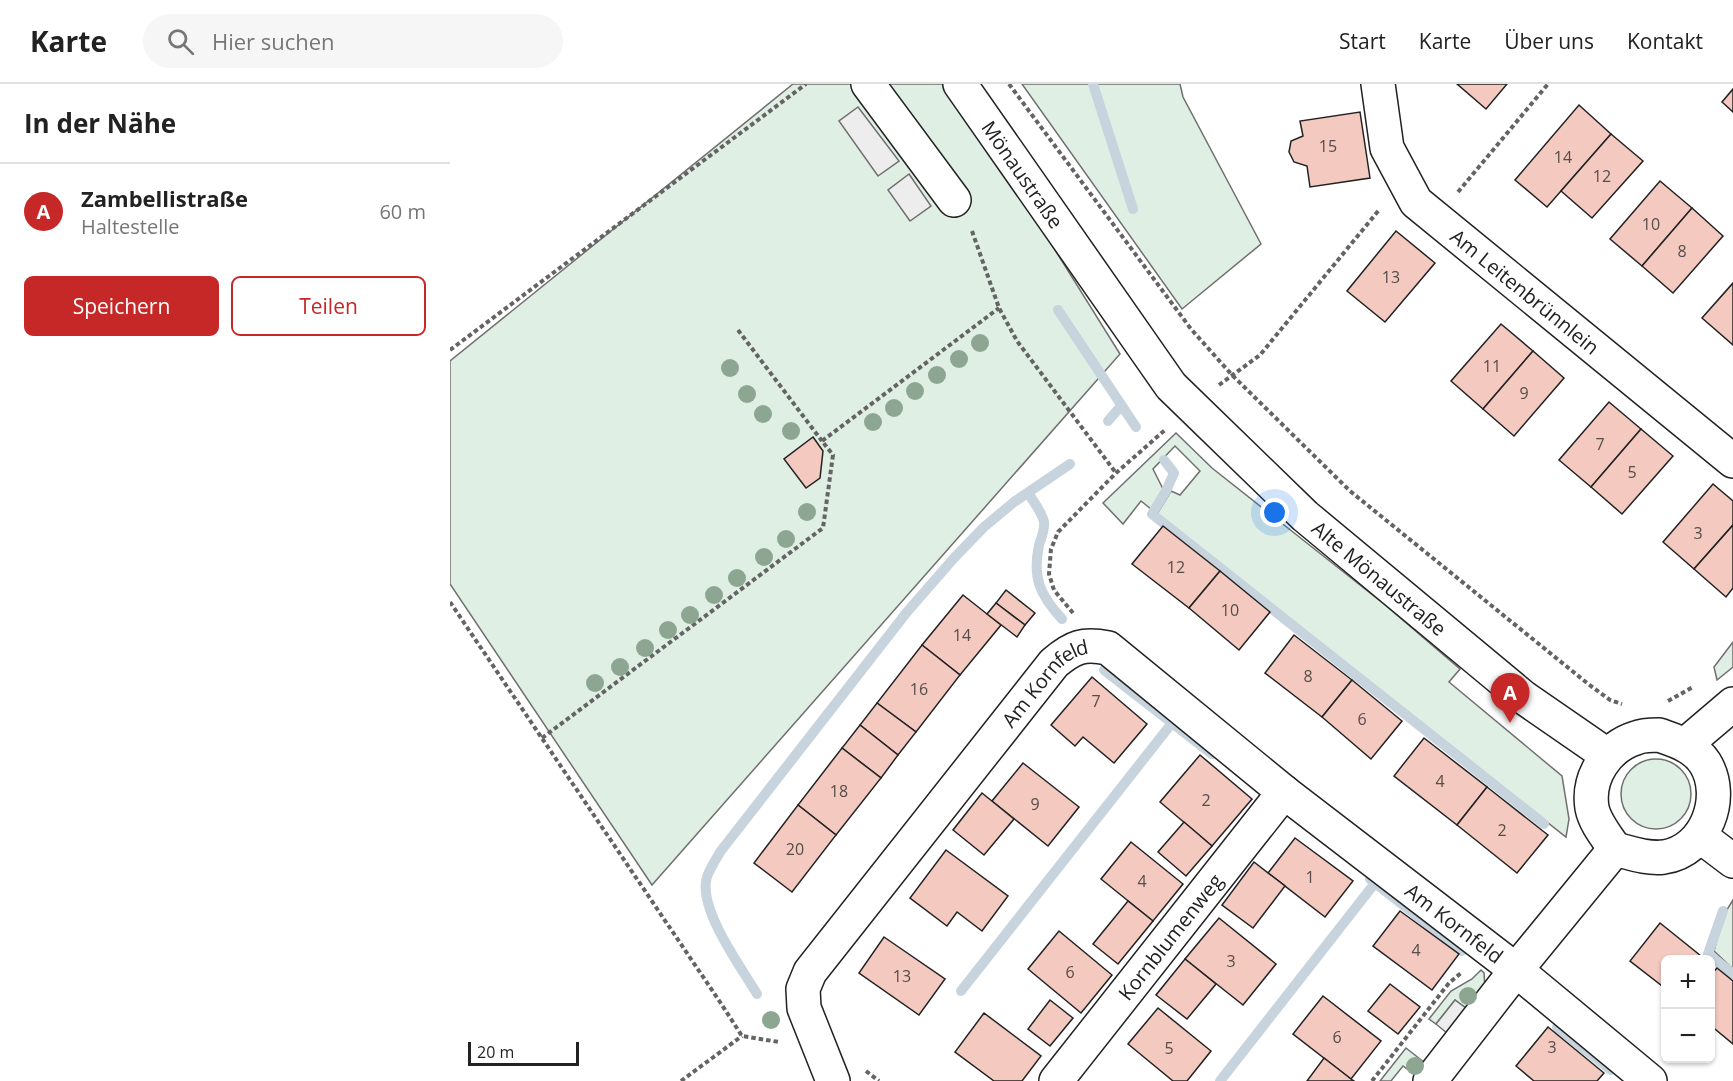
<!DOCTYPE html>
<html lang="de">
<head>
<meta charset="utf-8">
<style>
  :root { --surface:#fff; --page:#f6f6f6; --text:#222; --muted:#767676; --line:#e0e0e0; --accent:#c62828 }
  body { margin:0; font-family:"Open Sans",sans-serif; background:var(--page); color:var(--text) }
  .controls { position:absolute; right:18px; bottom:18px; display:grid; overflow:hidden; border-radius:9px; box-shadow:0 2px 4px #0004 }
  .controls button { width:54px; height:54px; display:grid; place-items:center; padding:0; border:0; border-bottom:2px solid var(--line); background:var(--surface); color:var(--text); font:30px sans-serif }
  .scale { position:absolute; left:18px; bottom:15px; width:111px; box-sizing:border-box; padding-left:6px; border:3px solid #222; border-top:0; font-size:16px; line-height:21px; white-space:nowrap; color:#222; -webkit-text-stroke:4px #fff; paint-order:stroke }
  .you { position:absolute; left:825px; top:429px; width:21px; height:21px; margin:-15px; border:4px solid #fff; border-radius:50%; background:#1a73e8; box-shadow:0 0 0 9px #1a73e833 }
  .badge { display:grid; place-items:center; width:39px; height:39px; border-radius:50%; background:var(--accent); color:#fff; font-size:20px; font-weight:700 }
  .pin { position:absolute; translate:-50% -50px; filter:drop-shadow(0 2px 3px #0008) }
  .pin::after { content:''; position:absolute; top:32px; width:21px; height:18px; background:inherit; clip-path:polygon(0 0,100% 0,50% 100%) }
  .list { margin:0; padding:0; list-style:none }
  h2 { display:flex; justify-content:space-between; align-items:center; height:78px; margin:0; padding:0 24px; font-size:26px }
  h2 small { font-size:20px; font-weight:400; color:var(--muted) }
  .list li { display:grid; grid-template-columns:39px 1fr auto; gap:18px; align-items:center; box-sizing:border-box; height:96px; padding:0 24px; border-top:2px solid var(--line) }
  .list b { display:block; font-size:22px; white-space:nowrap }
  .list p { margin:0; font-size:20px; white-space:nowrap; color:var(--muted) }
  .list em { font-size:20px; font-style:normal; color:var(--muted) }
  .actions { display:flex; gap:12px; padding:18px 24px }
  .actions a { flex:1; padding:14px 0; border:2px solid var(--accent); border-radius:9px; text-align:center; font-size:21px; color:var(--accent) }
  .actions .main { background:var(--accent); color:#fff }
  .icon { flex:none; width:33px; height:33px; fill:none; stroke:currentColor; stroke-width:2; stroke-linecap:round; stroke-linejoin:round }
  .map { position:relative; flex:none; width:1283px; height:997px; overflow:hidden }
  header { display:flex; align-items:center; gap:36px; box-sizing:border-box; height:84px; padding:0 30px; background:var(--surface); border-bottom:2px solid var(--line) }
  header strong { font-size:28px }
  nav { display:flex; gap:33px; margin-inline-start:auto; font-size:21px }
  .search { width:420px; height:54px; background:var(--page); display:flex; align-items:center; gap:15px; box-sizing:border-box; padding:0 21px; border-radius:33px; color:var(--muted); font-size:22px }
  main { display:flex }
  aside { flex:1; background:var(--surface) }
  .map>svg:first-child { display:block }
  .green { fill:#e0efe3; stroke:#6f6f6f; stroke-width:1.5 }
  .parking { fill:#ededed; stroke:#6f6f6f; stroke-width:1.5 }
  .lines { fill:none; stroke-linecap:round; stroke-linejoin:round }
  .stream { stroke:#c7d3dd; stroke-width:10 }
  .building { fill:#f3c9c0; stroke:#222; stroke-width:1.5 }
  .minor-casing { stroke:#222; stroke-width:36 }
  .path { stroke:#646464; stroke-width:4; stroke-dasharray:4.5 3; stroke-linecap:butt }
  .minor { stroke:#fff; stroke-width:33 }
  .tree { fill:#8da692 }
  .labels { text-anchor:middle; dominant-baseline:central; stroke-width:4.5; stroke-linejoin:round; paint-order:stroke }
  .number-label { font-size:16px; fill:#564c4a }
  .street-label { font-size:20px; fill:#222; stroke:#fff }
</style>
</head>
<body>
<header>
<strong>Karte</strong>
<div class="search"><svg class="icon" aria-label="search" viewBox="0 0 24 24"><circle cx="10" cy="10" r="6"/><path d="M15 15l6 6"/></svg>Hier suchen</div>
<nav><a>Start</a><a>Karte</a><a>Über uns</a><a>Kontakt</a></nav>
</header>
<main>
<aside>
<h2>In der Nähe<small></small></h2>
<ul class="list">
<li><span class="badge">A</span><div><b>Zambellistraße</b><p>Haltestelle</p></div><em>60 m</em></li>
</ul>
<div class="actions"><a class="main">Speichern</a><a>Teilen</a></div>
</aside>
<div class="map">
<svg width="1283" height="997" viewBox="0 0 1283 997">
  <rect width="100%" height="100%" fill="#fff"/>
  <g class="green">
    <path d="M 343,0 L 492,0 L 552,81 L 670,270 L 202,801 L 0,500 L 0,277 Z"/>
    <path d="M 572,0 L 730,0 L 733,13 L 811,160 L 732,225 Z"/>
    <path d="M 726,349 L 762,384 L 934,520 L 1010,585 L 999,598 L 1112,692 L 1119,735 L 1116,753 L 707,430 L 721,407 L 730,411 L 750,387 L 725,362 L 703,385 L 713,405 L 701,425 L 691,417 L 673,440 L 653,419 Z"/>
    <path d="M 1283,558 L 1283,583 L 1267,596 L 1264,583 Z"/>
    <circle cx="1206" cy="710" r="35"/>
    <path d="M 1283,816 L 1283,885 L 1264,867 L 1273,832 Z"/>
    <path d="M 1031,886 L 1034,889 L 1035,904 L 1024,930 L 1005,916 L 986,940 L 979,935 L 1001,907 L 1022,895 Z"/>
    <path d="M 956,964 L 980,983 L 972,996 L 953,982 L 941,997 L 930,997 Z"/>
  </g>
  <g class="parking">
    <path d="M 408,23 L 449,77 L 428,92 L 389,37 Z"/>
    <path d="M 459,90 L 481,122 L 460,137 L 438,106 Z"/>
    <path d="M 1005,916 L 1024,930 L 1004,955 L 986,940 Z"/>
  </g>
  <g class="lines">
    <g class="stream">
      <path d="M 643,0 L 683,125"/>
      <path d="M 608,226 L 686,343"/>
      <path d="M 658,337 L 671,322"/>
      <path d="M 714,376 L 724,389 L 716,407 L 702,430 L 1094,740"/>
      <path d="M 578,409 C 583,417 592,428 594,438 C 595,446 591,454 589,461 C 582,494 590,511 612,535"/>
      <path d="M 654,586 L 762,670"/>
      <path d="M 920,795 L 1012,867"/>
      <path d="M 1273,827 L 1258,870 L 1283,890"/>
      <path d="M 511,907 L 722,639"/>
      <path d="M 307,910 C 291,883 251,829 256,797 C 257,788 266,776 270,768 L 457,528 L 504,474 L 534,443 L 564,418 L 620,380"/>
      <path d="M 1107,943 L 1161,986"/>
      <path d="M 770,997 L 925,799"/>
    </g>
  </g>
  <g class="building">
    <path d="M 1007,0 L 1057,0 L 1036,25 Z"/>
    <path d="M 1283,5 L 1283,28 L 1272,18 Z"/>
    <path d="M 1129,21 L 1161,50 L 1097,123 L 1065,96 Z"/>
    <path d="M 910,28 L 920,94 L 860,103 L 857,82 L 844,78 L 839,68 L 841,57 L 853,52 L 850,37 Z"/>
    <path d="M 1161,50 L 1193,77 L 1142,134 L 1111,107 Z"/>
    <path d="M 1210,97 L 1242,124 L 1192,182 L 1160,155 Z"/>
    <path d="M 1242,124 L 1273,152 L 1223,209 L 1192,182 Z"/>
    <path d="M 946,147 L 985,179 L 935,238 L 897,207 Z"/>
    <path d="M 1283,199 L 1283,261 L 1252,234 Z"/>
    <path d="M 1051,240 L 1083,267 L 1033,325 L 1001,297 Z"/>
    <path d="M 1083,267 L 1114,294 L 1064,352 L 1033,325 Z"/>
    <path d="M 1159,318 L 1191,345 L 1141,403 L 1109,376 Z"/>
    <path d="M 1191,345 L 1223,372 L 1172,430 L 1141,403 Z"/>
    <path d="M 363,353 L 373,367 L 370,394 L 356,404 L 334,375 Z"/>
    <path d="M 1263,400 L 1283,417 L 1283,441 L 1244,485 L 1213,458 Z"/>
    <path d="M 1283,441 L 1283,504 L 1276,513 L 1244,485 Z"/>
    <path d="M 713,442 L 770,487 L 739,524 L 682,480 Z"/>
    <path d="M 770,487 L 820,528 L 789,566 L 739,524 Z"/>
    <path d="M 556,506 L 585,529 L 575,541 L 546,519 Z"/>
    <path d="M 513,511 L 551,541 L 510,591 L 472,561 Z"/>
    <path d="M 546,519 L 575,541 L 567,553 L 537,530 Z"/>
    <path d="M 844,551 L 902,596 L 872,633 L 815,589 Z"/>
    <path d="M 472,561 L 510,591 L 466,648 L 427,619 Z"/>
    <path d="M 642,593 L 697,640 L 664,679 L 633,653 L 625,662 L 601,641 Z"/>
    <path d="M 902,596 L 952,637 L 921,675 L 872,633 Z"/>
    <path d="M 427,619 L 466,648 L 448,671 L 410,641 Z"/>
    <path d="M 410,641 L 448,671 L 431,694 L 392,664 Z"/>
    <path d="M 974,654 L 1037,703 L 1007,741 L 944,692 Z"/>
    <path d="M 392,664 L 431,694 L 386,751 L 348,721 Z"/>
    <path d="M 750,671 L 802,715 L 762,762 L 710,718 Z"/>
    <path d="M 573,679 L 629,723 L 598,762 L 542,717 Z"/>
    <path d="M 1037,703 L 1098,751 L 1067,789 L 1007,741 Z"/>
    <path d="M 532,709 L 564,735 L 534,771 L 503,746 Z"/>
    <path d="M 348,721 L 386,751 L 342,808 L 304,779 Z"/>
    <path d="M 734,738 L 762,762 L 736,792 L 708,768 Z"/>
    <path d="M 845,754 L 903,797 L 875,833 L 818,789 Z"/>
    <path d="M 681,758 L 733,800 L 703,837 L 651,795 Z"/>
    <path d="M 496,766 L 558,812 L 532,847 L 507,828 L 497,842 L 460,814 Z"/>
    <path d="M 804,778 L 835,802 L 803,844 L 772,821 Z"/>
    <path d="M 678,817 L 703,837 L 668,880 L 643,860 Z"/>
    <path d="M 950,827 L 1009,870 L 982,906 L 923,862 Z"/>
    <path d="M 769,834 L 826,880 L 793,921 L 735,875 Z"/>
    <path d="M 1210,839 L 1256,876 L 1216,876 L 1216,905 L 1180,877 Z"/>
    <path d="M 609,847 L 662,891 L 631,929 L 578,885 Z"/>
    <path d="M 434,853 L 495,895 L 469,931 L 409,889 Z"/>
    <path d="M 735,875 L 766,900 L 737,935 L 706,911 Z"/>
    <path d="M 1267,884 L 1283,897 L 1283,960 L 1260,941 L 1260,892 Z"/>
    <path d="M 940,900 L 970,923 L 948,950 L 918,927 Z"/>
    <path d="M 873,912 L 931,957 L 901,995 L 843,950 Z"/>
    <path d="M 600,916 L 623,934 L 600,962 L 578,945 Z"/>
    <path d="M 708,924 L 761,967 L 737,997 L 723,997 L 678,960 Z"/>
    <path d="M 534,929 L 591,972 L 572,997 L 544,997 L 505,968 Z"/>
    <path d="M 1098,943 L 1154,989 L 1147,997 L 1084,997 L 1066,982 Z"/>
    <path d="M 874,974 L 901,995 L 904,997 L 857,997 Z"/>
  </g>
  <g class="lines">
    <g class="minor-casing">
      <g id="minor">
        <path d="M 418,0 L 504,116"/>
        <path id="s1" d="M 510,0 L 721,302 L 855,432 L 1073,613 L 1157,671"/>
        <path id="s2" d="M 928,0 L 937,64 L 966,118 L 1283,377"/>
        <path d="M 1209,651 C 1226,657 1244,662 1255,679 C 1276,713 1256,767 1214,773 C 1197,775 1181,769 1165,765 C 1157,753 1145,739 1142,724 C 1137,693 1157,663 1186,654 C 1193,651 1201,651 1209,651 Z"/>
        <path d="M 1236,660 L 1283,620"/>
        <path d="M 1250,752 L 1283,777"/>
        <path id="s3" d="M 383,997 L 354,924 L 353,905 L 360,888 L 604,579 C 623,563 633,559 658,564 L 834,708 L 1066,886 L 1200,997"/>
        <path id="s4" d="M 606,997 L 834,708"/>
        <path d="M 980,997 L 1066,886 L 1165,765"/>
      </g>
    </g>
    <g class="path">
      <path d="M 559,0 L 741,245 L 782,291 L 900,407 L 1137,599 L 1160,616 L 1172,620"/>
      <path d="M 1008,108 L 1098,0"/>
      <path d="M 522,147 L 549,224 L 567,257 L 666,389"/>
      <path d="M 288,246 L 372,357"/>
      <path d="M 0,266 L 356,0"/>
      <path d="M 769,301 L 810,271 L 929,126"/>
      <path d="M 0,518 L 270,918 L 292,952 L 329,958"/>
      <path d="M 623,529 L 604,506 L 599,490 L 601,465 L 608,448 L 666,389 L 715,346"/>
      <path d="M 1218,617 L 1243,603"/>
      <path d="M 92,654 L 373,444 L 383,371 L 372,357 L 549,224"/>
      <path d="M 416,987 L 429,997"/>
      <path d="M 231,997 L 292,952"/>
      <path d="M 922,997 L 999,899 L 1011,889"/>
    </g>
    <use href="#minor" class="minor"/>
  </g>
  <g class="tree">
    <circle cx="530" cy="259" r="9"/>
    <circle cx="509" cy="275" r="9"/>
    <circle cx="280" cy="284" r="9"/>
    <circle cx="487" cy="291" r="9"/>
    <circle cx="465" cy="307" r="9"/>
    <circle cx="297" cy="310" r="9"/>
    <circle cx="444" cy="324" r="9"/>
    <circle cx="313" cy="330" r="9"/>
    <circle cx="423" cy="338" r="9"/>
    <circle cx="341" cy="347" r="9"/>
    <circle cx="357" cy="428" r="9"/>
    <circle cx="336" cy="455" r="9"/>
    <circle cx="314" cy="473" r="9"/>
    <circle cx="287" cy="494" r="9"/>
    <circle cx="264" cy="511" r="9"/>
    <circle cx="240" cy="531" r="9"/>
    <circle cx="218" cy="546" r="9"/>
    <circle cx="195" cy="564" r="9"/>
    <circle cx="170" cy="583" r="9"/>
    <circle cx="145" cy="599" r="9"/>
    <circle cx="1018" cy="912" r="9"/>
    <circle cx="321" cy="936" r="9"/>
    <circle cx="965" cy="982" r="9"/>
  </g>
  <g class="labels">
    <g class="number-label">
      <text x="878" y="62">15</text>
      <text x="1113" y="73">14</text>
      <text x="1152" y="92">12</text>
      <text x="1201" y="140">10</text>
      <text x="1232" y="167">8</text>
      <text x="941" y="193">13</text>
      <text x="1042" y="282">11</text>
      <text x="1074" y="309">9</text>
      <text x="1150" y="360">7</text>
      <text x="1182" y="388">5</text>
      <text x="1248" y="449">3</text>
      <text x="726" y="483">12</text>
      <text x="780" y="526">10</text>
      <text x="512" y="551">14</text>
      <text x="858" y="592">8</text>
      <text x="469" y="605">16</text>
      <text x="646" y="617">7</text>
      <text x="912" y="635">6</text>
      <text x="990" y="697">4</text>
      <text x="389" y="707">18</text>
      <text x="756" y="716">2</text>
      <text x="585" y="720">9</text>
      <text x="1052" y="746">2</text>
      <text x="345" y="765">20</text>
      <text x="860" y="793">1</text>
      <text x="692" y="797">4</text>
      <text x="966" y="866">4</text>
      <text x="781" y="877">3</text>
      <text x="620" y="888">6</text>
      <text x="452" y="892">13</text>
      <text x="887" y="953">6</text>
      <text x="1102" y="963">3</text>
      <text x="719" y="964">5</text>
    </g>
    <g class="street-label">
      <text stroke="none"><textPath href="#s1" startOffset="110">Mönaustraße</textPath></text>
      <text stroke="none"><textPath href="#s2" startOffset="267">Am Leitenbrünnlein</textPath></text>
      <text stroke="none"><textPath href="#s1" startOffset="652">Alte Mönaustraße</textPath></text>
      <text stroke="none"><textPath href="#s3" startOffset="490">Am Kornfeld</textPath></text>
      <text stroke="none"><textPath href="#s3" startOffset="1011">Am Kornfeld</textPath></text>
      <text stroke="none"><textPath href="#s4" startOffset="184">Kornblumenweg</textPath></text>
    </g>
  </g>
</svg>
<div class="controls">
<button>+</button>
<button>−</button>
</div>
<div class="scale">20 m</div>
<div class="you"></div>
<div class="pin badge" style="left:1060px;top:639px">A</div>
</div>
</main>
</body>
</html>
